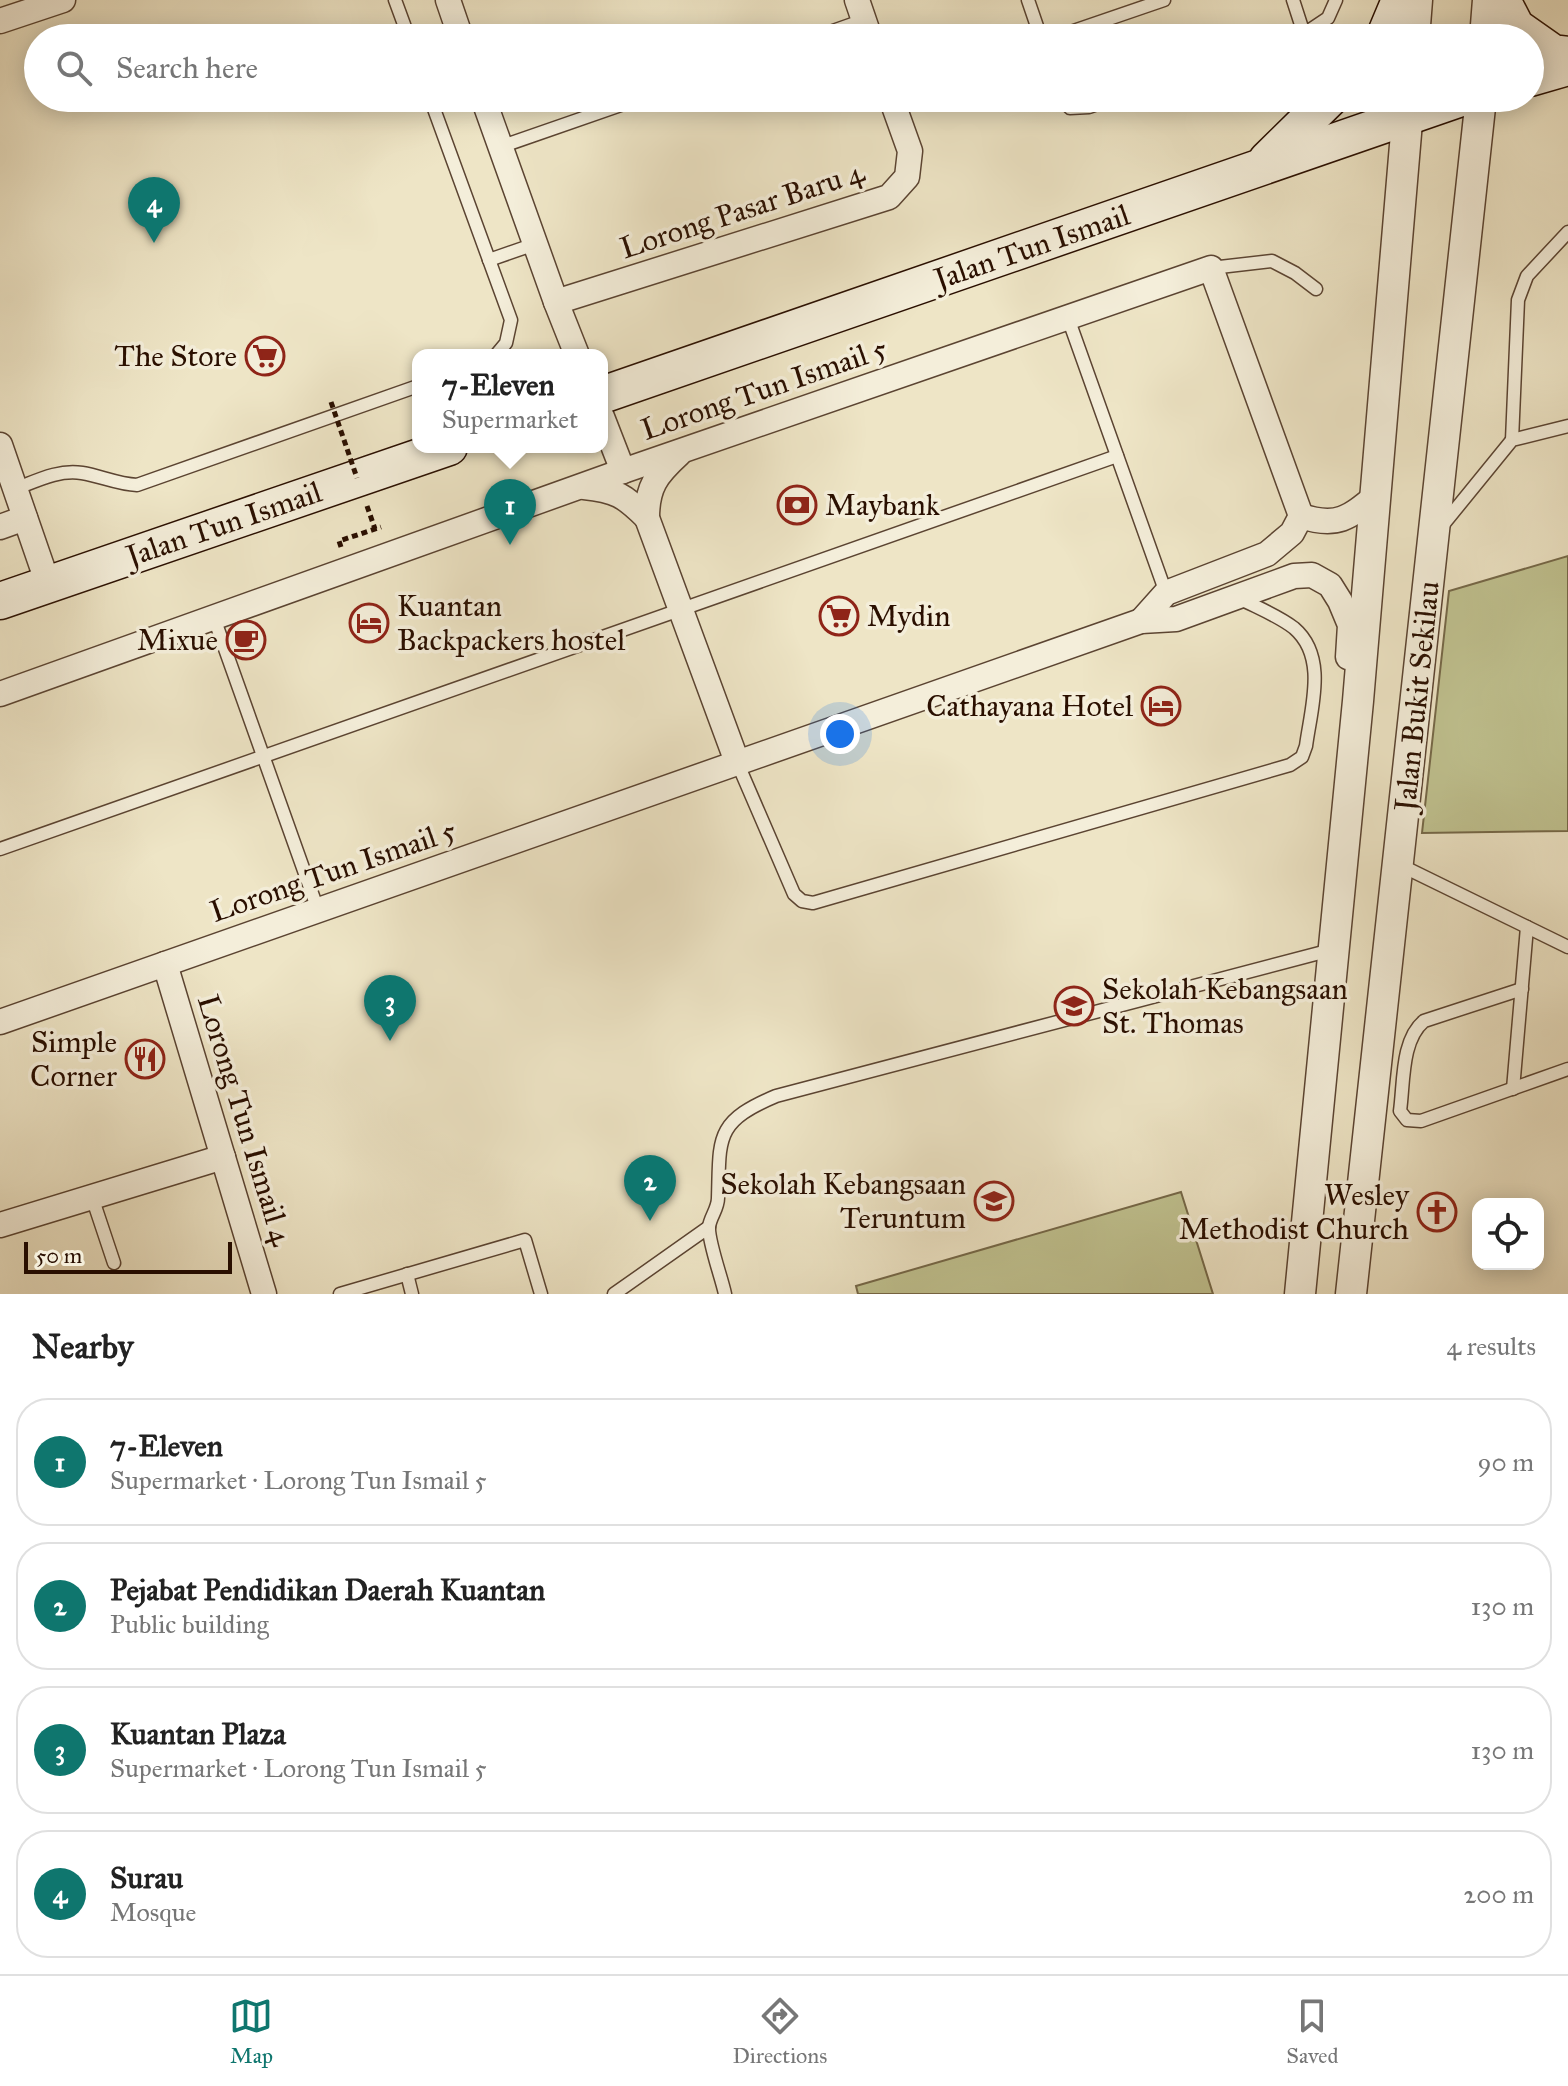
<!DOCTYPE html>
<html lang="en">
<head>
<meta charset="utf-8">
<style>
  :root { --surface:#fff; --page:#f6f6f6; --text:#222; --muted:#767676; --line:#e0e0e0; --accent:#0f766e }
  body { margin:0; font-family:"IM FELL Great Primer",serif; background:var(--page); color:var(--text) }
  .controls { position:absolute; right:24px; bottom:24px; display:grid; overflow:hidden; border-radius:16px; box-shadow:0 4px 20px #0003 }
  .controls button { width:72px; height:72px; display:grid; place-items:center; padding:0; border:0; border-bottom:2px solid var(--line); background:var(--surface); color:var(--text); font:40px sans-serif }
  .scale { position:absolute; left:24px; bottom:20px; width:208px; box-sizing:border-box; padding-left:8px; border:4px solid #2a0f00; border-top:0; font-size:22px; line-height:28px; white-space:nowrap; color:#2a0f00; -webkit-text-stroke:6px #f4eeda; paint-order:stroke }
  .you { position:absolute; left:840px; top:734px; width:28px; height:28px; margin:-20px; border:6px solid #fff; border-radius:50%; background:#1a73e8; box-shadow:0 0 0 12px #1a73e833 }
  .badge { display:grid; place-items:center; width:52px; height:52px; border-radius:50%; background:var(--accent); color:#fff; font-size:26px; font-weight:700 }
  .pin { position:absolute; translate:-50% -66px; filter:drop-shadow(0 2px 4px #0008) }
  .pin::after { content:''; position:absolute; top:42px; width:28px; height:24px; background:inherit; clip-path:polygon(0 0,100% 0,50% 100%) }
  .popup { position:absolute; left:412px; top:349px; width:196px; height:104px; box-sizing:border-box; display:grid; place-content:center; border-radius:16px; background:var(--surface); filter:drop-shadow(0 2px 6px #0005); font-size:26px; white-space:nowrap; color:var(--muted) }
  .popup b { font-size:30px; color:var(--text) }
  .popup::after { content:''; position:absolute; left:50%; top:100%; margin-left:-16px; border:16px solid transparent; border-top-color:var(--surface) }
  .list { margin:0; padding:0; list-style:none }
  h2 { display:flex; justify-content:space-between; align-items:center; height:104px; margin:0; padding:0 32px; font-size:34px }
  h2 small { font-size:26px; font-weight:400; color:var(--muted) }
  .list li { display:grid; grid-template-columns:52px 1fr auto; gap:24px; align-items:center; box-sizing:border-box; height:128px; margin:0 16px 16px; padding:0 16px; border:2px solid var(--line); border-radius:32px }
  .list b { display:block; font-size:30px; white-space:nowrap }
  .list p { margin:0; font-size:26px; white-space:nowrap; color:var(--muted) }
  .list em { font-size:26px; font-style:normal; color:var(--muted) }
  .icon { flex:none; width:44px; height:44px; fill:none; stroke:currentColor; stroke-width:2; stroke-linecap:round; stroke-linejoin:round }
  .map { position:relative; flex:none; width:1568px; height:1294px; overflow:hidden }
  .search { position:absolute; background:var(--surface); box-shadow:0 4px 20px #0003; left:24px; right:24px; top:24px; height:88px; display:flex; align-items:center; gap:20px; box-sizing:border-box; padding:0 28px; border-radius:44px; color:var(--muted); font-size:30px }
  .sheet { height:680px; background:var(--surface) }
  nav { display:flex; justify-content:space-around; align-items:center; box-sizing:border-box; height:112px; border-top:2px solid var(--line); background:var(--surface); font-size:22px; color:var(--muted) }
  nav a { display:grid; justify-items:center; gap:4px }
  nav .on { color:var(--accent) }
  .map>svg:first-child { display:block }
  .green { fill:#c0c290; stroke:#756848; stroke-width:2 }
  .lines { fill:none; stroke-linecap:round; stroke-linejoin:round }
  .service-casing { stroke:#5b4432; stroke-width:15 }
  .minor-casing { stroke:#5b4432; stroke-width:27 }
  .tertiary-casing { stroke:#5b4432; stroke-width:33 }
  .secondary-casing { stroke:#2a0f00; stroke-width:39 }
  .path { stroke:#2a0f00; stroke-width:5; stroke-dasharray:6 4; stroke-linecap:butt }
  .service { stroke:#f4eeda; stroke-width:12 }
  .minor { stroke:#f4eeda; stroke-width:24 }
  .tertiary { stroke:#f4eeda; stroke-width:30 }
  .secondary { stroke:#f4eeda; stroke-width:36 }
  .path-bridge { stroke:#2a0f00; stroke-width:5; stroke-dasharray:6 4; stroke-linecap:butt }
  .labels { text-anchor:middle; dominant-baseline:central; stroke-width:7; stroke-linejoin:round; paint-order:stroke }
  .street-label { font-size:30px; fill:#2a0f00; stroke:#f4eeda }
  .poi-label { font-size:30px; fill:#2a0f00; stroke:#f4eeda; text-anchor:end }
</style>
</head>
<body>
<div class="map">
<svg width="1568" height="1294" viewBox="0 0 1568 1294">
  <rect width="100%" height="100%" fill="#eee5c6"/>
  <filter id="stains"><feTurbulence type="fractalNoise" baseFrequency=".0025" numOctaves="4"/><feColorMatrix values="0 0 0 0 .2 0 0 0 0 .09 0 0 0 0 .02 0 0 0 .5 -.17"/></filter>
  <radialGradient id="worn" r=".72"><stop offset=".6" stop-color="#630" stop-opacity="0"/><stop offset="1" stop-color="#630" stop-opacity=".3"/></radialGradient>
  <g class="green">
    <path d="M 1568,556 L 1568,831 L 1422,833 L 1449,591 Z"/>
    <path d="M 1181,1192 L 1213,1294 L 858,1294 L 856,1286 Z"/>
  </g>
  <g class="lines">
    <g class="service-casing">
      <g id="service">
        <path d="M 395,0 L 409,38"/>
        <path d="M 1028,0 L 1041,38"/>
        <path d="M 1304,34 L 1328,18 L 1336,0"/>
        <path d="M 813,38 L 864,20"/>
        <path d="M 1053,38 L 1164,0"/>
        <path d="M 1292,38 L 1304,34 L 1293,0"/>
        <path d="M 430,98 L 511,320 L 506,343 L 496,355"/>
        <path d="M 1062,98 L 1070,108 L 1089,107 L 1114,98"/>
        <path d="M 500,147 L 641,98"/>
        <path d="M 489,260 L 535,244"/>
        <path d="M 1211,268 L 1272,261 L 1295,273 L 1316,289"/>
        <path d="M 1068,318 L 1166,593"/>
        <path d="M 1512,440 L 1518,300 L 1527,276 L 1568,232"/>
        <path d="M 15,489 C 36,481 59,469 82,473 C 101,476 117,484 137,485 L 418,386"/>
        <path d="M 1442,526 L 1512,440 L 1568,426"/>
        <path d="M 214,618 L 318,910"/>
        <path d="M 737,762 L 794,894 L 802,901 L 813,903 L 1290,765 L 1302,757 L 1306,746 C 1311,708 1328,657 1294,628 C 1279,616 1256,607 1239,598"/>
        <path d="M 0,849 L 1117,456"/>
        <path d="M 1398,864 L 1568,947"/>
        <path d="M 1522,989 L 1424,1021 C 1401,1040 1404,1083 1400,1111 L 1407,1120 L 1421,1121 L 1568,1069"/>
        <path d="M 1513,1089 L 1527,927"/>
        <path d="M 92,1197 L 114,1263"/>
        <path d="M 407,1274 L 412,1294"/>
        <path d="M 340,1294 L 525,1240 L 541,1294"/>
        <path d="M 614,1294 L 709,1227"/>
        <path d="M 725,1294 C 722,1279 708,1241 709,1227 C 710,1217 718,1209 718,1198 C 720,1138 714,1122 776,1096 L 1331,950"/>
      </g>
    </g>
    <g class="minor-casing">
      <g id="minor">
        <path d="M 448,0 L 461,38"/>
        <path d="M 857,0 L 870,38"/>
        <path d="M 0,21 L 63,0"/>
        <path d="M 483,98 L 556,302 L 577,355"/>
        <path d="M 556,302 L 889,197 L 907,177 L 910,151 L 891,98"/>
        <path d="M 602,417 L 623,471"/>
        <path d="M 0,445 L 48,584"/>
        <path d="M 679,454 C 656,475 647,487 647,518 L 737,762"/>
        <path d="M 584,487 C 616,490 625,496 647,518"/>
        <path d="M 1301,516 C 1337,528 1349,518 1377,495"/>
        <path d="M 0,527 L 25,518"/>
        <path d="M 0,694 L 623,471 L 1211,268 L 1301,516 L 1292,533 L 1267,554 L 1166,593 L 1141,621"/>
        <path d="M 165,964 L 264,1294"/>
        <path d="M 0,1022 L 1141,621 L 1176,619 L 1294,576 L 1312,575 L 1330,585 L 1340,601 L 1350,625 L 1348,657"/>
        <path d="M 0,1225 L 223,1157"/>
      </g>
    </g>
    <g class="tertiary-casing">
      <g id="tertiary">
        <path d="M 1414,38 L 1417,0"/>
        <path d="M 1485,38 L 1488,0"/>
        <path d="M 1300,1294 L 1358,701 L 1409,98"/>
        <path d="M 1351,1294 L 1481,98"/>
      </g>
    </g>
    <g class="secondary-casing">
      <g id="secondary">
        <path d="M 1502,0 L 1516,27 L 1553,53 L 1568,55"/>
        <path d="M 1384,38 L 1400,0"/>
        <path d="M 1530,78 L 1568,67"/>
        <path d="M 1267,160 L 1330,98"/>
        <path d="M 602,395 L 1461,98"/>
        <path d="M 0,601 L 449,447"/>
      </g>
    </g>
    <g class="path">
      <path d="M 367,506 L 375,529"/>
      <path d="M 341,547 L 339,541 L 381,527"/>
    </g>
    <use href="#service" class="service"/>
    <use href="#minor" class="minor"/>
    <use href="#tertiary" class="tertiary"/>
    <use href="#secondary" class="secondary"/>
    <path class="path-bridge" d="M 331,402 L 357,478"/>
  </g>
  <defs>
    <g id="supermarket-ring" transform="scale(2)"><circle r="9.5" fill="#f4eeda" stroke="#8f2418" stroke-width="1.5"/><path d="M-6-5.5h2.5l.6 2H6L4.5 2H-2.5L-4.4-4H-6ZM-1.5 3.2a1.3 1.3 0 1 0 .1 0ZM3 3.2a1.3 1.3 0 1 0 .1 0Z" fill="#8f2418"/></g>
    <g id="bank-ring" transform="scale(2)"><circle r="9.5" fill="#f4eeda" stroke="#8f2418" stroke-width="1.5"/><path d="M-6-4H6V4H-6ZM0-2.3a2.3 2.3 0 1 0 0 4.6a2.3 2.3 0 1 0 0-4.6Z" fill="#8f2418"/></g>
    <g id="hotel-ring" transform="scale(2)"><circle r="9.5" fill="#f4eeda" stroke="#8f2418" stroke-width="1.5"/><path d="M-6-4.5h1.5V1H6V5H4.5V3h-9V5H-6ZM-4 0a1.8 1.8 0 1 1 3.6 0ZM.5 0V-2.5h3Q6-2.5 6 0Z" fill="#8f2418"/></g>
    <g id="cafe-ring" transform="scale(2)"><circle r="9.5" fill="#f4eeda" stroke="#8f2418" stroke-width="1.5"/><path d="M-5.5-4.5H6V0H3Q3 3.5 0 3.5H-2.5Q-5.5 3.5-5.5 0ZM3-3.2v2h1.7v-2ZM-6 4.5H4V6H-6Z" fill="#8f2418"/></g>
    <g id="school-ring" transform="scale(2)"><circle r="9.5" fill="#f4eeda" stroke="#8f2418" stroke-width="1.5"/><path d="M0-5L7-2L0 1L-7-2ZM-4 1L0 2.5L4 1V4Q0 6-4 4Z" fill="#8f2418"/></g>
    <g id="restaurant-ring" transform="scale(2)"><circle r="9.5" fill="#f4eeda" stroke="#8f2418" stroke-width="1.5"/><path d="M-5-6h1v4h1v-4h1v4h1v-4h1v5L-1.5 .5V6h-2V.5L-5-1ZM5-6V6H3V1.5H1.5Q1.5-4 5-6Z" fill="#8f2418"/></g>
    <g id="church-ring" transform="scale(2)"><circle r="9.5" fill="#f4eeda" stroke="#8f2418" stroke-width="1.5"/><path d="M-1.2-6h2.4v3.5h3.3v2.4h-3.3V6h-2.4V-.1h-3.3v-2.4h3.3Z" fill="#8f2418"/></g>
  </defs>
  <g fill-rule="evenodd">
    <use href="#supermarket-ring" x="265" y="356"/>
    <use href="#bank-ring" x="797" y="505"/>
    <use href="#supermarket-ring" x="839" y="616"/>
    <use href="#hotel-ring" x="369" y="623"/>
    <use href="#cafe-ring" x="246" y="640"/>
    <use href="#hotel-ring" x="1161" y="706"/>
    <use href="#school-ring" x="1074" y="1006"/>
    <use href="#restaurant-ring" x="145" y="1059"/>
    <use href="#school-ring" x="994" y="1201"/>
    <use href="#church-ring" x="1437" y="1212"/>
  </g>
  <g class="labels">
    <g class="street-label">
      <text transform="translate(742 210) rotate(-18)">Lorong Pasar Baru 4</text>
      <text transform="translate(1032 247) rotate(-19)">Jalan Tun Ismail</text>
      <text transform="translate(764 389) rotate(-19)">Lorong Tun Ismail 5</text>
      <text transform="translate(224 524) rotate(-19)">Jalan Tun Ismail</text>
      <text transform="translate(1417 696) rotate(-84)">Jalan Bukit Sekilau</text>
      <text transform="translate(333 871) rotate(-19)">Lorong Tun Ismail 5</text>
      <text transform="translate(245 1120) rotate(73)">Lorong Tun Ismail 4</text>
    </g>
    <g class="poi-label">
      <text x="237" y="356">The Store</text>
      <text x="825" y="505" text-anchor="start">Maybank</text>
      <text x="397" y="606" text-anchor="start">Kuantan<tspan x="397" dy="34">Backpackers hostel</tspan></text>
      <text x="867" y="616" text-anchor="start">Mydin</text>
      <text x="218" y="640">Mixue</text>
      <text x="1133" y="706">Cathayana Hotel</text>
      <text x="1102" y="989" text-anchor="start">Sekolah Kebangsaan<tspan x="1102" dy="34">St. Thomas</tspan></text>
      <text x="117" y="1042">Simple<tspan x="117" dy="34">Corner</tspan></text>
      <text x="966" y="1184">Sekolah Kebangsaan<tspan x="966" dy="34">Teruntum</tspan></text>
      <text x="1409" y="1195">Wesley<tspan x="1409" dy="34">Methodist Church</tspan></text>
    </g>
  </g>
  <rect width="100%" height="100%" filter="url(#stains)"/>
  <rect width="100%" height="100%" fill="url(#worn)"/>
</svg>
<div class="controls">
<button><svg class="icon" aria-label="locate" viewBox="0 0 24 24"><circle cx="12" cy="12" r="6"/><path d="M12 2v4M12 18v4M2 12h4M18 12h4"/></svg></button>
</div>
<div class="scale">50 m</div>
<div class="you"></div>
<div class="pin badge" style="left:510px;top:545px">1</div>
<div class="popup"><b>7-Eleven</b>Supermarket</div>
<div class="pin badge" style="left:650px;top:1221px">2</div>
<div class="pin badge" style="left:390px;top:1041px">3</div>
<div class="pin badge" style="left:154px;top:243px">4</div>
<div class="search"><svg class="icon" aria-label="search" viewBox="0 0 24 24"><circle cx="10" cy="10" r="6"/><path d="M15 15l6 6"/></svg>Search here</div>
</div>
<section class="sheet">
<h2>Nearby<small>4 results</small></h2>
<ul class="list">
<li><span class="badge">1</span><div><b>7-Eleven</b><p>Supermarket · Lorong Tun Ismail 5</p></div><em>90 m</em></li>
<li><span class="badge">2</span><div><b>Pejabat Pendidikan Daerah Kuantan</b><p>Public building</p></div><em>130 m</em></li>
<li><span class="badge">3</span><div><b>Kuantan Plaza</b><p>Supermarket · Lorong Tun Ismail 5</p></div><em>130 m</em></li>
<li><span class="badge">4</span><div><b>Surau</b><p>Mosque</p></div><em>200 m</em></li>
</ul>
</section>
<nav>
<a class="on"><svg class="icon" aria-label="map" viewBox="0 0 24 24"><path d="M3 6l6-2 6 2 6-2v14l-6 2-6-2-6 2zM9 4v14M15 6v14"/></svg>Map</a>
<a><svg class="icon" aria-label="directions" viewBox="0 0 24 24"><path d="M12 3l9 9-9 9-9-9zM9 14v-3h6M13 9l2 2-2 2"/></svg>Directions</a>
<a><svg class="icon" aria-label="saved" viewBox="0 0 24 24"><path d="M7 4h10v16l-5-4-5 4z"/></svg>Saved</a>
</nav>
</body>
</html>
